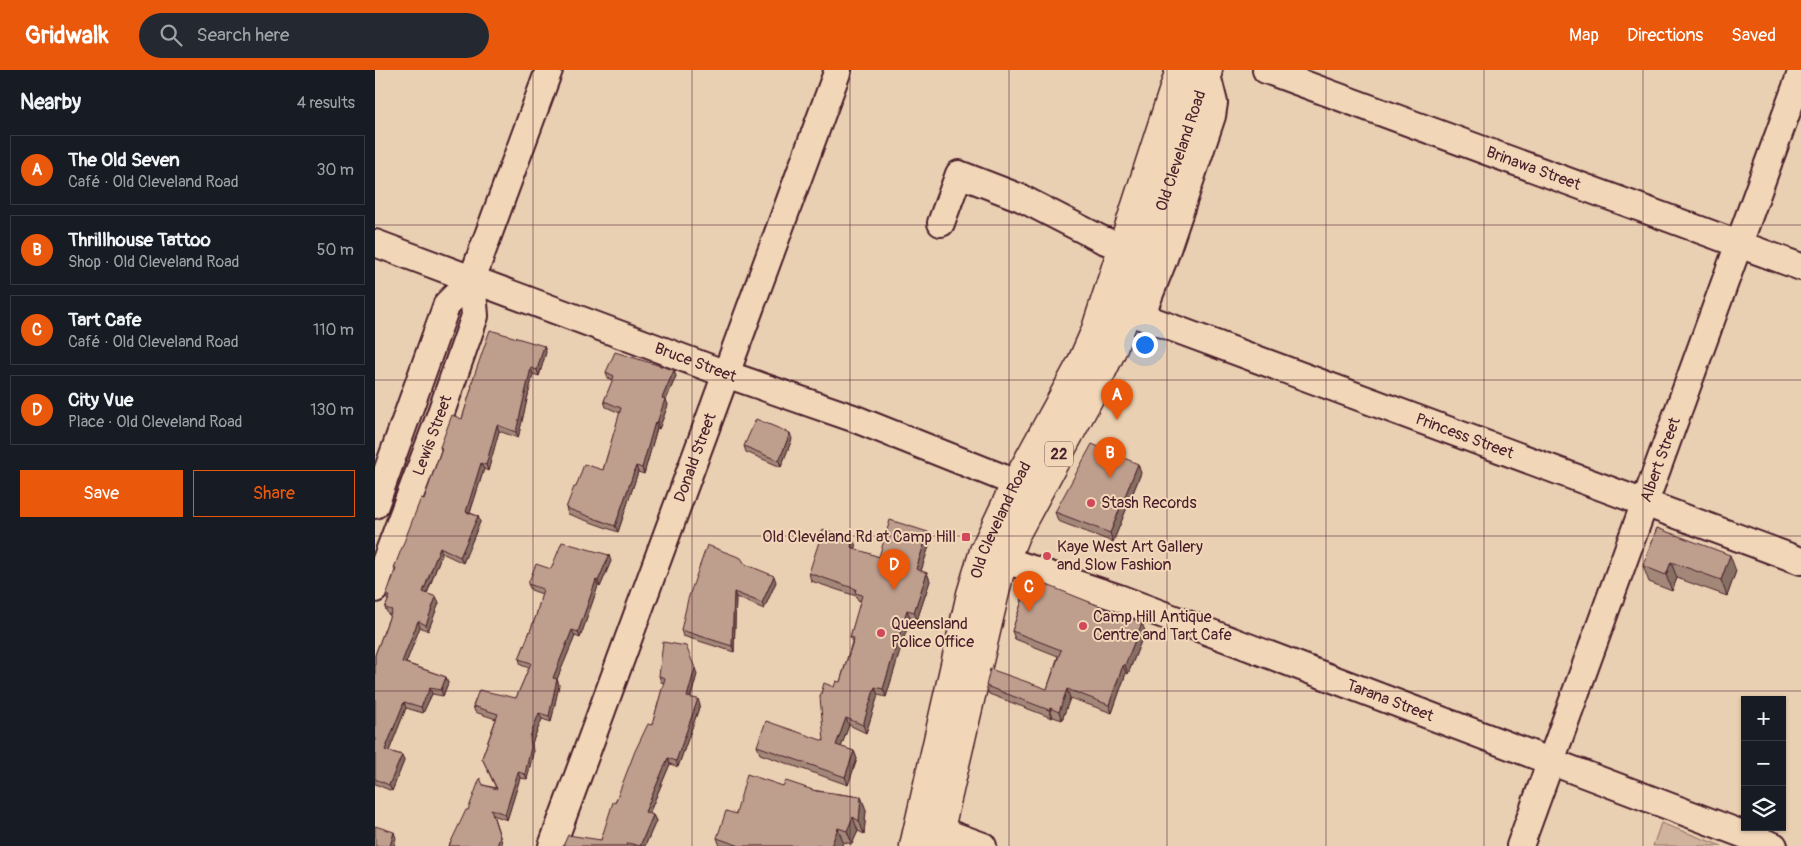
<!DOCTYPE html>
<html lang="en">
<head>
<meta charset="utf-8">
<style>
  :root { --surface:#171b24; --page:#242831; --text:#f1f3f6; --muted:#9ea1a6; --line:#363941; --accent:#ea580c }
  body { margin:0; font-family:Pangolin,sans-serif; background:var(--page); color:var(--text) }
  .controls { position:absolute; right:15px; bottom:15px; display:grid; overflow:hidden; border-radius:0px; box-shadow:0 1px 4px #0004 }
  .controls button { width:45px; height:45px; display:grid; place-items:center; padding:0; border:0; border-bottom:1px solid var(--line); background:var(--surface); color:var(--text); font:25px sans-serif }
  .you { position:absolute; left:769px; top:274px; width:18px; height:18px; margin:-12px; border:4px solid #fff; border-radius:50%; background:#1a73e8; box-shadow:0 0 0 8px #1a73e833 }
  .badge { display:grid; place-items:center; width:32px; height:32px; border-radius:50%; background:var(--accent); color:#fff; font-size:16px; font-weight:700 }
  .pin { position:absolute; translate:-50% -41px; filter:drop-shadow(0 1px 2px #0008) }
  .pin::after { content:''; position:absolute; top:26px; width:18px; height:15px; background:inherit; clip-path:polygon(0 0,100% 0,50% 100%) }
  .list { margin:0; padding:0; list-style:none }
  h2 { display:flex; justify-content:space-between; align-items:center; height:65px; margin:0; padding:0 20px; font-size:21px }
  h2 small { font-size:16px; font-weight:400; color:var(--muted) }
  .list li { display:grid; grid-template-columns:32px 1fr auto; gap:15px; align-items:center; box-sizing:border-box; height:70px; margin:0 10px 10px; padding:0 10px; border:1px solid var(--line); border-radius:0px }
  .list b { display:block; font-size:19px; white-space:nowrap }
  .list p { margin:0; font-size:16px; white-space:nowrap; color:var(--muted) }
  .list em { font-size:16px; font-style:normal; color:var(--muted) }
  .actions { display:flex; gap:10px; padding:15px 20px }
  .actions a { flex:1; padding:11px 0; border:1px solid var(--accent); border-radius:0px; text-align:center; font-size:18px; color:var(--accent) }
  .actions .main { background:var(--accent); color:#fff }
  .icon { flex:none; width:28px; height:28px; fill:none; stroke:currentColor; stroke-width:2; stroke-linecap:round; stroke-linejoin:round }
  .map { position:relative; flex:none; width:1426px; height:776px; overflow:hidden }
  header { display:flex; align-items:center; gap:30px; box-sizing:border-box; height:70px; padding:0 25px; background:var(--accent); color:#fff }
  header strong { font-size:24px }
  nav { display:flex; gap:28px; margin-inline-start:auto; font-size:18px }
  .search { width:350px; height:45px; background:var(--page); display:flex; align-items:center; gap:12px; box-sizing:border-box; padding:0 18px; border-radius:28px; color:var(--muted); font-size:19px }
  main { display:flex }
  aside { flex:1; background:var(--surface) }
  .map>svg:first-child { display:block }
  .green { fill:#d0b39c; stroke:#8d6964 }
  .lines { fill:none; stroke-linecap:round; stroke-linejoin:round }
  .minor-casing { stroke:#4a1f2b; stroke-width:30 }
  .highway-casing { stroke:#4a1f2b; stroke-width:31 }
  .minor { stroke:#f1d7b8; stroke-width:26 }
  .highway { stroke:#f1d7b8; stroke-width:28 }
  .wall { fill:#a38879; stroke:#4a1f2b }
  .shaded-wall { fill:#856f63; stroke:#4a1f2b }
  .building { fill:#be9e8d; stroke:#4a1f2b }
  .grid { fill:none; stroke:#4a1f2b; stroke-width:1; stroke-opacity:0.55 }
  .poi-dot { fill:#d1495b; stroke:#f1d7b8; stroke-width:2 }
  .labels { text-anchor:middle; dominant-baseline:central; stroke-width:4; stroke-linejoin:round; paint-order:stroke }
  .shield { fill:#f1d7b8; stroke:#7c5655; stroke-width:1 }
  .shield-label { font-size:15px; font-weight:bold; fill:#4a1f2b }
  .street-label { font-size:16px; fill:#4a1f2b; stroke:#f1d7b8 }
  .poi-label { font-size:16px; fill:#4a1f2b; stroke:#f1d7b8; text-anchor:start }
</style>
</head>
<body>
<header>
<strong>Gridwalk</strong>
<div class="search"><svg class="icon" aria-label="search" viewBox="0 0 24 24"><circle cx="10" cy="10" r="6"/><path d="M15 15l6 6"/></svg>Search here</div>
<nav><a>Map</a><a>Directions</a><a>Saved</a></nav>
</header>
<main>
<aside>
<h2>Nearby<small>4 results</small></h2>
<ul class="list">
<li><span class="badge">A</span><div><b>The Old Seven</b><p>Café · Old Cleveland Road</p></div><em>30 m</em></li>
<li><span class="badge">B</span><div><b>Thrillhouse Tattoo</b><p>Shop · Old Cleveland Road</p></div><em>50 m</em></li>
<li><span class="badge">C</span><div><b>Tart Cafe</b><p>Café · Old Cleveland Road</p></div><em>110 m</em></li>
<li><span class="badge">D</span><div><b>City Vue</b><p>Place · Old Cleveland Road</p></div><em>130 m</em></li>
</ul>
<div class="actions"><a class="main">Save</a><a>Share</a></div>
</aside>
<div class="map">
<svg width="1426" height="776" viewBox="0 0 1426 776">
  <rect width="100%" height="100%" fill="#ead0b2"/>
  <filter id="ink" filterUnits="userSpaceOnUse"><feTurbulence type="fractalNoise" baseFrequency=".02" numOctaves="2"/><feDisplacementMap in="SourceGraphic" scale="10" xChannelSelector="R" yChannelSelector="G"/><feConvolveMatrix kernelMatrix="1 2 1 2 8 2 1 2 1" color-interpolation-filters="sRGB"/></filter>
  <g filter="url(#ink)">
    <path class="green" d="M 1286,753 L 1347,776 L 1278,776 Z"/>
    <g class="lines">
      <g class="minor-casing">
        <g id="minor">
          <path id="s1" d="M 891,0 L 1426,197"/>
          <path d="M 566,153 L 584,104 L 646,128 L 726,169 L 748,178"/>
          <path id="s2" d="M 0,173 L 351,304 L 478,348 L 641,413"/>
          <path id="s3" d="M 752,241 L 1426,491"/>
          <path d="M 766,246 L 788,191 L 837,46 L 839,33 L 832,5"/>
          <path d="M 0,435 L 72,234 L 97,209"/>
          <path id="s4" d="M 630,490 L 744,528 L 1399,776"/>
          <path id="s5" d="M 0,519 L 63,351 L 100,246 L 97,209 L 174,0"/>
          <path d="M 564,760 L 608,776"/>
          <path id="s6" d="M 177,776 L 463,0"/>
          <path id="s7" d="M 1145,776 L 1426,3"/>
        </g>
      </g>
      <g class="highway-casing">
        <g id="highway">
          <path id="s8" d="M 539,776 L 596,524 L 609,481 L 641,413 L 706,294 L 720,262 L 805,0"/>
          <path id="s9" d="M 561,776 L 624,505 L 640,465 L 715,326 L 737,280 L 752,241 L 833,0"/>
        </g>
      </g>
      <use href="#minor" class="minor"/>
      <use href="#highway" class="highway"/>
    </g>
    <g class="wall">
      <path d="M 169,276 L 171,282 L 164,306 L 158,304 L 143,368 L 124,361 L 113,401 L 109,399 L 95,443 L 103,446 L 105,452 L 88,493 L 67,483 L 52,524 L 61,527 L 64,533 L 53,561 L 45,557 L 31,593 L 71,607 L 73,613 L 68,626 L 57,624 L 48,643 L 31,638 L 14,681 L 27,685 L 29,691 L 17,721 L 0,714 L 0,585 L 15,545 L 13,544 L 10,538 L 13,531 L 11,526 L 20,500 L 19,498 L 49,429 L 66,380 L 65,377 L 87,349 L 97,317 L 96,315 Z"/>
      <path d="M 231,302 L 301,306 L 291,330 L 293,335 L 284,359 L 282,358 L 269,404 L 263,402 L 243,462 L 193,444 L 191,438 L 201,417 L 228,400 L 245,343 L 231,337 L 229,331 L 238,310 L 233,308 Z"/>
      <path d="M 417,369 L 406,397 L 371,382 L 369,376 Z"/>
      <path d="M 766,403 L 738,472 L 683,451 L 680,442 Z"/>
      <path d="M 1282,458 L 1361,501 L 1352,526 L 1302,508 L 1297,521 L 1274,512 L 1268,496 Z"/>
      <path d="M 478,469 L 481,477 L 480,479 L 504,487 L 556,470 L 546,501 L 552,503 L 555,511 L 542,550 L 535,548 L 511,627 L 503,625 L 491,663 L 474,655 L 466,677 L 479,681 L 482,689 L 473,715 L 385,684 L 382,676 L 449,671 L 459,617 L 465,612 L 477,572 L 475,567 L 486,531 L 483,530 L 481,526 L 436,511 L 434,503 Z"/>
      <path d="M 236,491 L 225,517 L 223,516 L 205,568 L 200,566 L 182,609 L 184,615 L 176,652 L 167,649 L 157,673 L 158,683 L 152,709 L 145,708 L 132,750 L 118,745 L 127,773 L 126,776 L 74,776 L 93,740 L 108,715 L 121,718 L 107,688 L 121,649 L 100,642 L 98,636 L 141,628 L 154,598 L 146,595 L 144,589 L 161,546 L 167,524 L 156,520 L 153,514 L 176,499 Z"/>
      <path d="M 370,494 L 401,512 L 389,539 L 361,527 L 359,582 L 308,566 L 306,560 Z"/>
      <path d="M 644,522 L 770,561 L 753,604 L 751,603 L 737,643 L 695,628 L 687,650 L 678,647 L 677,648 L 614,624 L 611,616 L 672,619 L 683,586 L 640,569 L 637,561 L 647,531 Z"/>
      <path d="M 322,604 L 316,627 L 325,635 L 303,697 L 295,694 L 274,744 L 278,745 L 281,751 L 270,776 L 188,776 L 226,770 L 240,733 L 277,655 L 289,613 L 286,612 L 284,606 Z"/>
      <path d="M 408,716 L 486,727 L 491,740 L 489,764 L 483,761 L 477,774 L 468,772 L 467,776 L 345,776 L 342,768 L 361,744 Z"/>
    </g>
    <g class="shaded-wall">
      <path d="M 169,276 L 171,282 L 164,306 L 162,300 Z"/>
      <path d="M 156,298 L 158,304 L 143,368 L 141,362 Z"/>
      <path d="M 299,300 L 301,306 L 291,330 L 293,335 L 284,359 L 282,353 L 287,328 Z"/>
      <path d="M 280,352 L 282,358 L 269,404 L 267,398 Z"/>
      <path d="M 122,355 L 124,361 L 113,401 L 111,395 Z"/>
      <path d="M 415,363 L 417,369 L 406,397 L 404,391 Z"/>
      <path d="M 106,393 L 109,399 L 93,448 L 91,442 Z"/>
      <path d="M 763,394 L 766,403 L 738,472 L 735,463 Z"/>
      <path d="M 261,396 L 263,402 L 243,462 L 240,456 Z"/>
      <path d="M 103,446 L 105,452 L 88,493 L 85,487 Z"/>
      <path d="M 553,462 L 556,470 L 544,507 L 541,499 Z"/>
      <path d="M 478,469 L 481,477 L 478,485 L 476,477 Z"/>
      <path d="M 65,477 L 67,483 L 50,528 L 48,522 Z"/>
      <path d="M 234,485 L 236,491 L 225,517 L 223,511 Z"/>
      <path d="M 1355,485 L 1361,501 L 1352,526 L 1346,510 Z"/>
      <path d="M 1296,492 L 1302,508 L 1297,521 L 1291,505 Z"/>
      <path d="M 552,503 L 555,511 L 542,550 L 539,542 Z"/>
      <path d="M 399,506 L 401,512 L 389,539 L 387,533 Z"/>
      <path d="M 221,510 L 223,516 L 205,568 L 203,562 Z"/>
      <path d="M 359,522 L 361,527 L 359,582 L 357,576 Z"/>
      <path d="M 61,527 L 64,533 L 53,561 L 51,555 Z"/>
      <path d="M 532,540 L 535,548 L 511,627 L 508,619 Z"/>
      <path d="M 43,551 L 45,557 L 29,598 L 27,592 Z"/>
      <path d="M 767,553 L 770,561 L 753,604 L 750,595 Z"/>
      <path d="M 197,560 L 200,566 L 180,614 L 178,608 Z"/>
      <path d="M 748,595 L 751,603 L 737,643 L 734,635 Z"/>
      <path d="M 320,598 L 322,604 L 314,632 L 312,627 Z"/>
      <path d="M 71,607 L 73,613 L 68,626 L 66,620 Z"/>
      <path d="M 182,609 L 184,615 L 176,652 L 174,646 Z"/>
      <path d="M 500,617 L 503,625 L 491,663 L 488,655 Z"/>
      <path d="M 55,618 L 57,624 L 48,643 L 46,637 Z"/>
      <path d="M 692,619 L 695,628 L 687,650 L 684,642 Z"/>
      <path d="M 323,629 L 325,635 L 303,697 L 301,691 Z"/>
      <path d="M 29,632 L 31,638 L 12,686 L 10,680 Z"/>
      <path d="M 675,638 L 678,647 L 677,648 L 674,640 Z"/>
      <path d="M 164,643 L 167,649 L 157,673 L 158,683 L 152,709 L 150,704 L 155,667 Z"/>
      <path d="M 471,648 L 474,655 L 464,683 L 461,675 Z"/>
      <path d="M 479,681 L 482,689 L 473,715 L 470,707 Z"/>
      <path d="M 27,685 L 29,691 L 17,721 L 14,715 Z"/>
      <path d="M 293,688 L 295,694 L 272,748 L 270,742 Z"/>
      <path d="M 143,702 L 145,708 L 132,750 L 130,744 Z"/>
      <path d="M 486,727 L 491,740 L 489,764 L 484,751 Z"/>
      <path d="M 118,745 L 127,773 L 126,776 L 122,776 Z"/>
      <path d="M 278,745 L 281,751 L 270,776 L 265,776 Z"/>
      <path d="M 478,747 L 483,761 L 477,774 L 472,761 Z"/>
      <path d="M 463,758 L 468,772 L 467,776 L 456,776 Z"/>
      <path d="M 19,762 L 21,768 L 19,776 L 15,776 Z"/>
    </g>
    <g class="building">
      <path d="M 115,260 L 169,276 L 162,300 L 156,298 L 141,362 L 122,355 L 111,395 L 106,393 L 91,442 L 103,446 L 85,487 L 65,477 L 48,522 L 61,527 L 51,555 L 43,551 L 27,592 L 71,607 L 66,620 L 55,618 L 46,637 L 29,632 L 10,680 L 27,685 L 14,715 L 0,709 L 0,585 L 17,540 L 10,538 L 15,526 L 11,526 L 21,499 L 19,498 L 46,428 L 49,429 L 67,378 L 65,377 L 77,345 L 87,349 L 97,316 L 96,315 Z"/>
      <path d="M 240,282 L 299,300 L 287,328 L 290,329 L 282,353 L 280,352 L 267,398 L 261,396 L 240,456 L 191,438 L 199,417 L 201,417 L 209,394 L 228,400 L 246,338 L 229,331 L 239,306 L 231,302 Z"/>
      <path d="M 381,349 L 415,363 L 404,391 L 369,376 Z"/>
      <path d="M 717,374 L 763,394 L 735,463 L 680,442 Z"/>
      <path d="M 515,450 L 553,462 L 541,499 L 552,503 L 539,542 L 532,540 L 508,619 L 500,617 L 488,655 L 471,648 L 461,675 L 479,681 L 470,707 L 382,676 L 391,651 L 449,671 L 445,627 L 449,613 L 459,617 L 461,611 L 465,612 L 479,568 L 475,567 L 487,525 L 480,523 L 481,519 L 434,503 L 448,459 L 478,469 L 476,477 L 504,487 Z"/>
      <path d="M 1282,458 L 1355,485 L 1346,510 L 1296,492 L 1291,505 L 1268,496 Z"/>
      <path d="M 187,472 L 234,485 L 223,511 L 221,510 L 203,562 L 197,560 L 178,608 L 182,609 L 174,646 L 164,643 L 155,667 L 156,677 L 150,704 L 143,702 L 130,744 L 116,739 L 125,767 L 122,776 L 74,776 L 91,740 L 93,740 L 105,708 L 108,715 L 122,719 L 107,688 L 123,644 L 98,636 L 104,620 L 141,628 L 156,593 L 144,589 L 161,546 L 168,519 L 153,514 L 161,494 L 176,499 Z"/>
      <path d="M 332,475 L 366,488 L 370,494 L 399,506 L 387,533 L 359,522 L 357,576 L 306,560 L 313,529 Z"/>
      <path d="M 657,509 L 767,553 L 750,595 L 748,595 L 734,635 L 692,619 L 684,642 L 675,638 L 674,640 L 611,616 L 615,599 L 672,619 L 686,580 L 637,561 L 649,525 L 644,522 L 648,513 Z"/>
      <path d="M 288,572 L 311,576 L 320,598 L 312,627 L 323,629 L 301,691 L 293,688 L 270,742 L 278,745 L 265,776 L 253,773 L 252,776 L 188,776 L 193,765 L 226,770 L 238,732 L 240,733 L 260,681 L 273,654 L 277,655 L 290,608 L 284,606 Z"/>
      <path d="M 372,704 L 408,716 L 411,711 L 441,721 L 486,727 L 484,751 L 478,747 L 472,761 L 463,758 L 456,776 L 365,776 L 342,768 L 351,741 L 361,744 Z"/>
      <path d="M 0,756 L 19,762 L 15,776 L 0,776 Z"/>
    </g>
  </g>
  <path class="grid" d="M 158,0 L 158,776M 317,0 L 317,776M 475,0 L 475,776M 634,0 L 634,776M 792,0 L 792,776M 951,0 L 951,776M 1109,0 L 1109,776M 1268,0 L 1268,776M 0,155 L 1426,155M 0,310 L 1426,310M 0,466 L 1426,466M 0,621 L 1426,621"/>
  <g class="poi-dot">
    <circle cx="716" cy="433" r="5"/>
    <rect x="586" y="462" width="10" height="10" rx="2.5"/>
    <circle cx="672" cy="486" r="5"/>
    <circle cx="708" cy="556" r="5"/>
    <circle cx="506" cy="563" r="5"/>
  </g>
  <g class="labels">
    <rect class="shield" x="670" y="371.5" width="28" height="25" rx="4"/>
    <g class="shield-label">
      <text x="684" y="384">22</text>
    </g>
    <g class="street-label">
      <text stroke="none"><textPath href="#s9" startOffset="741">Old Cleveland Road</textPath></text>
      <text stroke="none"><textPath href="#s1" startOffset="285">Brinawa Street</textPath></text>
      <text stroke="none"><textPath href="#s2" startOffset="342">Bruce Street</textPath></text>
      <text stroke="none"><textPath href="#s5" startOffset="164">Lewis Street</textPath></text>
      <text stroke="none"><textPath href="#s3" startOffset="360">Princess Street</textPath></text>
      <text stroke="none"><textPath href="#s6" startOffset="414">Donald Street</textPath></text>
      <text stroke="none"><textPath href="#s7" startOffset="411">Albert Street</textPath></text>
      <text stroke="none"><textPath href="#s8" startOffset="338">Old Cleveland Road</textPath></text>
      <text stroke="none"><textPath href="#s4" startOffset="410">Tarana Street</textPath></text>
    </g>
    <g class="poi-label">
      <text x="726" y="433">Stash Records</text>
      <text x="581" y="467" text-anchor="end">Old Cleveland Rd at Camp Hill</text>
      <text x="682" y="477">Kaye West Art Gallery<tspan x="682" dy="18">and Slow Fashion</tspan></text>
      <text x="718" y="547">Camp Hill Antique<tspan x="718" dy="18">Centre and Tart Cafe</tspan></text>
      <text x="516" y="554">Queensland<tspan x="516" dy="18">Police Office</tspan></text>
    </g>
  </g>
</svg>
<div class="controls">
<button>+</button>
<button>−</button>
<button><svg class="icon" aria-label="layers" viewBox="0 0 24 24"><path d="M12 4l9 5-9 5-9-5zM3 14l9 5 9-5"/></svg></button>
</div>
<div class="you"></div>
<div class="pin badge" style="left:742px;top:350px">A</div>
<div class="pin badge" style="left:735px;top:408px">B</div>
<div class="pin badge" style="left:654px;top:542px">C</div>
<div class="pin badge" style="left:519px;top:520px">D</div>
</div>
</main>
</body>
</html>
